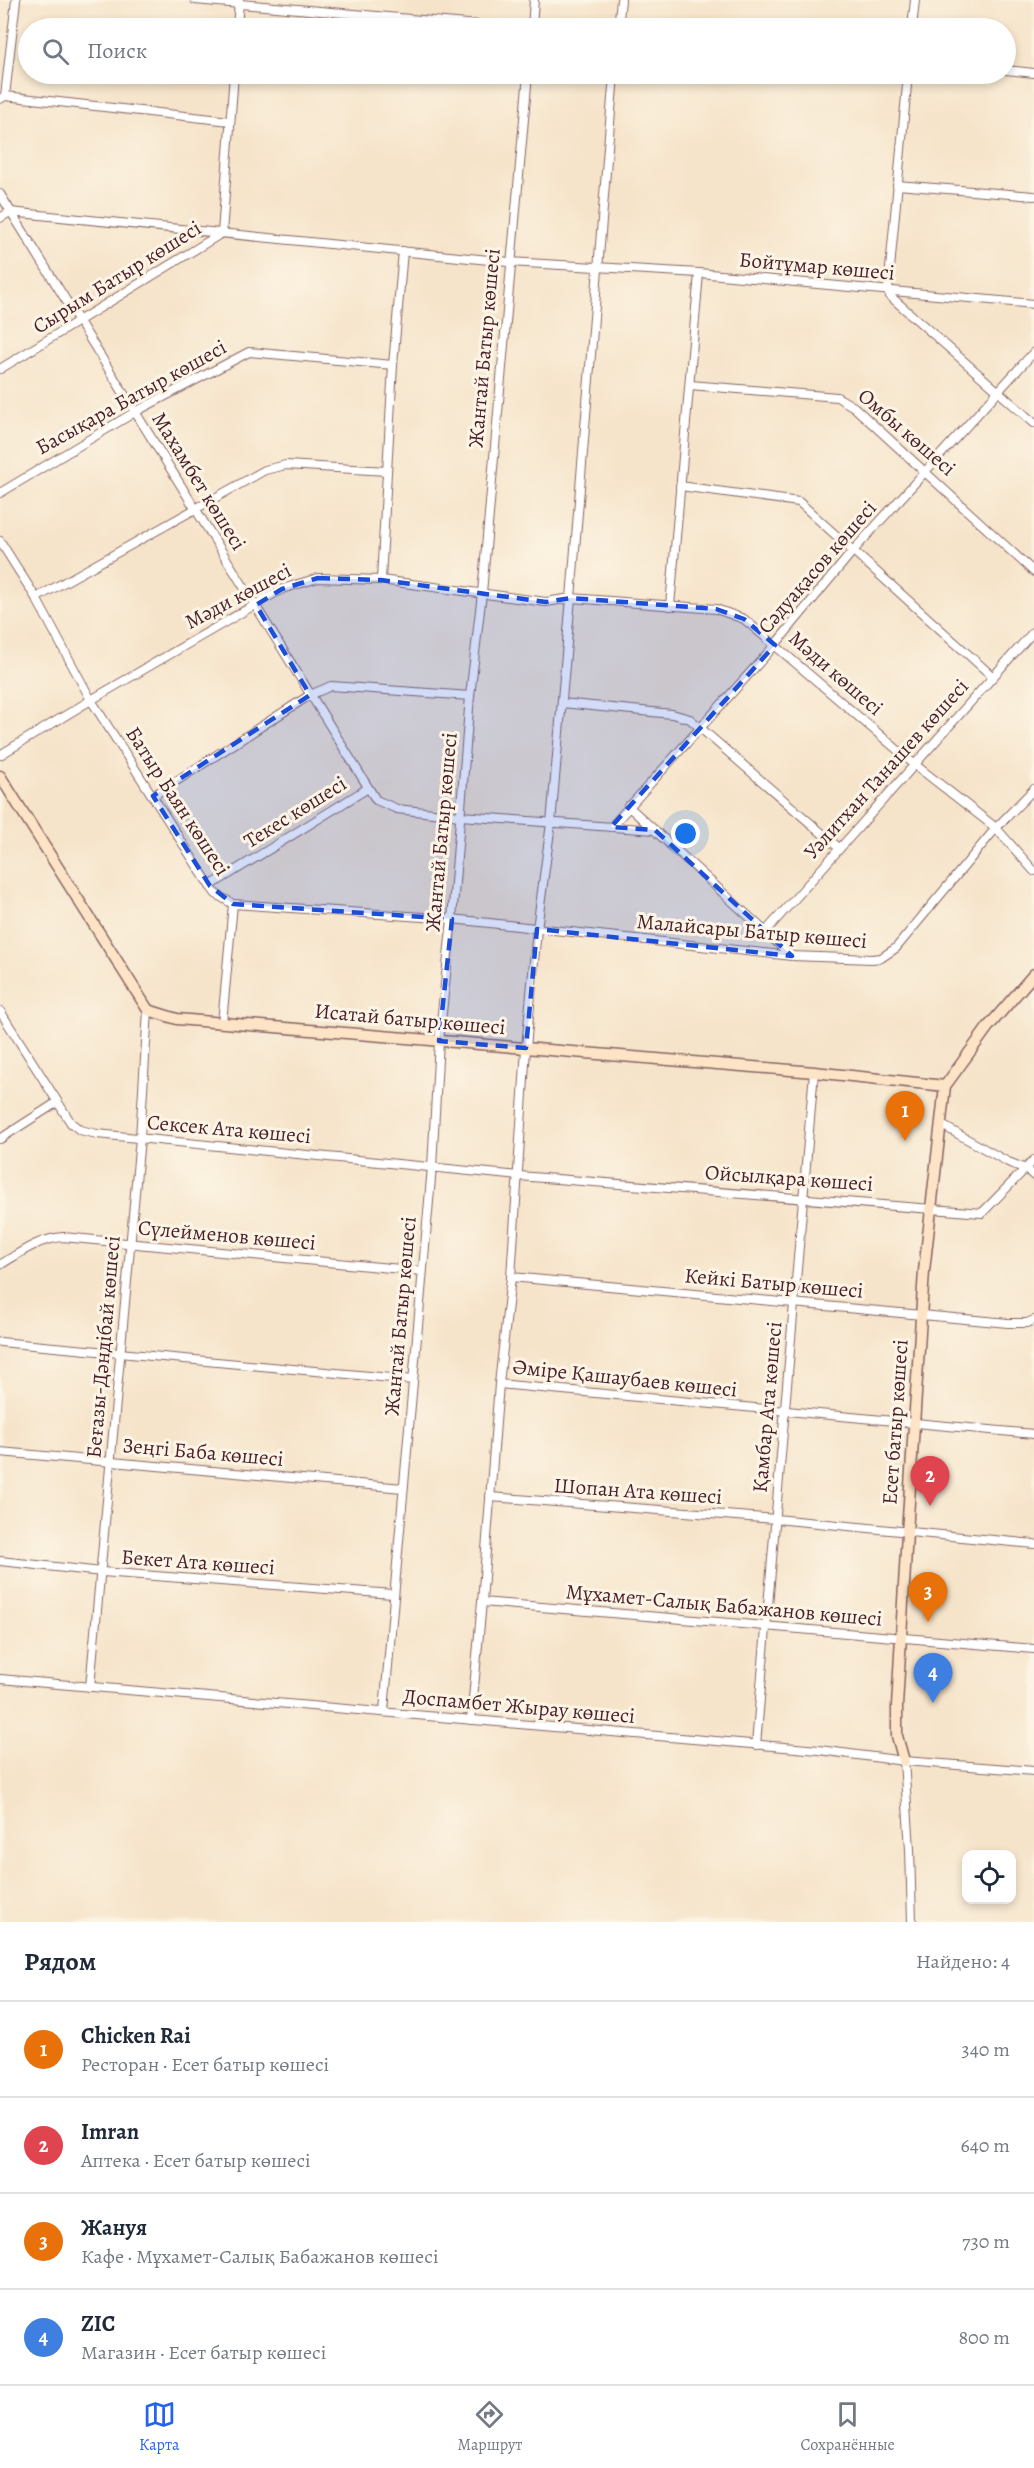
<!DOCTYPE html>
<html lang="ru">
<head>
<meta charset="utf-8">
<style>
  :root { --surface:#fff; --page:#f6f6f7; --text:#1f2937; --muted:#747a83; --line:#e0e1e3; --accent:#2563eb }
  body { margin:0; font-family:Alegreya,serif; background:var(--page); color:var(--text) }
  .controls { position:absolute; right:18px; bottom:18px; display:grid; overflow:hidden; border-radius:12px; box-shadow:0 3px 9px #0003 }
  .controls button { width:54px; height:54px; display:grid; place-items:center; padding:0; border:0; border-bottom:2px solid var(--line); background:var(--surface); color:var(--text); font:30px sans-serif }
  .you { position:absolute; left:686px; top:834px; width:21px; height:21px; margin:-15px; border:4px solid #fff; border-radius:50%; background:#1a73e8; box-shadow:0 0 0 9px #1a73e833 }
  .badge { display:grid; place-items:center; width:39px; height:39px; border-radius:50%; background:var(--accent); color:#fff; font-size:20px; font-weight:700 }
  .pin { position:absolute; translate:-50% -50px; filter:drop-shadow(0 2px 3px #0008) }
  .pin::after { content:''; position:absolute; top:32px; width:21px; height:18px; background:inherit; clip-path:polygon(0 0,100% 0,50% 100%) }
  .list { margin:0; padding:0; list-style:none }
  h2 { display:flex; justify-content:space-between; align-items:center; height:78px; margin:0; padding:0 24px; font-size:26px }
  h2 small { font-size:20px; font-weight:400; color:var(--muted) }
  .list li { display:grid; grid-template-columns:39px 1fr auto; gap:18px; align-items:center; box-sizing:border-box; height:96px; padding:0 24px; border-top:2px solid var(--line) }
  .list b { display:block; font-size:22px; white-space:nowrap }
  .list p { margin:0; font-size:20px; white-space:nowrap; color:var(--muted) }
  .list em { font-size:20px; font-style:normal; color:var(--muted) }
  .icon { flex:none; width:33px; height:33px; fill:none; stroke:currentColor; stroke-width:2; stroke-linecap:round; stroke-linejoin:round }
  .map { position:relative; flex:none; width:1034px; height:1922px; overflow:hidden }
  .search { position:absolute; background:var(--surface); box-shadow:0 3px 9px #0003; left:18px; right:18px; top:18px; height:66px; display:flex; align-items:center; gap:15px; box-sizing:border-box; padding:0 21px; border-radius:33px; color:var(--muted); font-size:22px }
  .sheet { height:462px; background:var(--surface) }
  nav { display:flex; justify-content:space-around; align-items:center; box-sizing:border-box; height:84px; border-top:2px solid var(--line); background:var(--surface); font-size:16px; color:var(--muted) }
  nav a { display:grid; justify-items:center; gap:3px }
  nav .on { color:var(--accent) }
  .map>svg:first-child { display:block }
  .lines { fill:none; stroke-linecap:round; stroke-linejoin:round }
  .street-casing { stroke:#866463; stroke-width:10 }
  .secondary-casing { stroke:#866463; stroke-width:13 }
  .street { stroke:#fff; stroke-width:8 }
  .secondary { stroke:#fee4c6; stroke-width:10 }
  .marked { fill:#1d4ed8; fill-opacity:0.2; stroke:#1d4ed8; stroke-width:4.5; stroke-dasharray:12 8; stroke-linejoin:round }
  .labels { text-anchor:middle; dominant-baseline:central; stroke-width:6; stroke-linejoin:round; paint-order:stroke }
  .street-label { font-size:21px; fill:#4a1f2b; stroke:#fcf5e5 }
</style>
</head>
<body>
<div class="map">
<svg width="1034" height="1922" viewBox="0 0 1034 1922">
  <rect width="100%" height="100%" fill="#fcf5e5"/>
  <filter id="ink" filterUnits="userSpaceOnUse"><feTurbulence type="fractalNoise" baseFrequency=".0167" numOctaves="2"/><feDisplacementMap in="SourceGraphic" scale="12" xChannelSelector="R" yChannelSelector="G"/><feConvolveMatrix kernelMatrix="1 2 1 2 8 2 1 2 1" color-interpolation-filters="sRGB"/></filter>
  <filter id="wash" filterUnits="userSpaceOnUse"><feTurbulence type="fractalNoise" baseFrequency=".008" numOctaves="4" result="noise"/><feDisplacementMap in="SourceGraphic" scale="24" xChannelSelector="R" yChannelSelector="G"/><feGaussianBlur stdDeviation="1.35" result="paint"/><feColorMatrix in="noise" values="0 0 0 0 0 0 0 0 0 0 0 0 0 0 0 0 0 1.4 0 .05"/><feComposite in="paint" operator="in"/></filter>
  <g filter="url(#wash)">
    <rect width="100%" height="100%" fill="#f6e4ca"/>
  </g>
  <g filter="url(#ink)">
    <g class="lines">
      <g class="street-casing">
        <g id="street">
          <path d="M 195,0 L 512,28"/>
          <path d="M 237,28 L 239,1"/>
          <path d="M 532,28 L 534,0"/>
          <path d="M 618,28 L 621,0"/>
          <path d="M 912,28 L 915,0"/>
          <path d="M 1006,70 L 1034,73"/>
          <path d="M 908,74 L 888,290 L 890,296 L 1034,423"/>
          <path d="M 5,96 L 16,0"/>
          <path d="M 0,99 L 5,96 L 230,121"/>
          <path d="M 897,185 L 1034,196"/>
          <path d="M 0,194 L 376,800 L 397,809 L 460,816 L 655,830"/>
          <path d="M 0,218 L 10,212 L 509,262 L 699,273 L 1034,304"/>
          <path d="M 222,233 L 234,74"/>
          <path d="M 0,369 L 222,233"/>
          <path d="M 690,385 L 837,397 L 854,407 L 1034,572"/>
          <path d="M 680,486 L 799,502 L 992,676"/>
          <path d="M 0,493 L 135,412 L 249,352 L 393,365"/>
          <path d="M 0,541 L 36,598 L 91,700 L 210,886 L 216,894 L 233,904 L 452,919 L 792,956 L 872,959 L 881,958 L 896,948 L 996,828 L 1034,789"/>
          <path d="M 381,580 L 546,602 L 571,598 L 716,609 L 744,619 L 914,764 L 996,828 L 1034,871"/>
          <path d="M 36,598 L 265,470 L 286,465 L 387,471"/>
          <path d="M 670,606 L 699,273"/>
          <path d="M 562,703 L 672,714 L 690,719 L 839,848"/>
          <path d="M 0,755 L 91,700 L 282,589 L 318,578 L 381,580 L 393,365 L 403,251"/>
          <path d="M 153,796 L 310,695 L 331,686 L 470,696"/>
          <path d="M 628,806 L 792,956"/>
          <path d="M 611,827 L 775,645 L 852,552 L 1034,352"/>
          <path d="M 210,886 L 368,788"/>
          <path d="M 766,931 L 1034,631"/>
          <path d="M 0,1011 L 71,1123 L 80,1130 L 97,1134 L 519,1176 L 982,1213 L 1034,1160"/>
          <path d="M 222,1023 L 233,904"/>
          <path d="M 940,1124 L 1008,1162 L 1026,1169 L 1034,1176"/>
          <path d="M 0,1139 L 56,1103"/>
          <path d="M 0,1265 C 21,1252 38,1239 63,1237 L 422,1271"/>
          <path d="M 511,1277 L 1008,1323 L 1027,1323 L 1034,1320"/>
          <path d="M 0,1342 L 413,1380"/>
          <path d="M 499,1384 L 1034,1434"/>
          <path d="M 0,1452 L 403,1488"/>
          <path d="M 490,1497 L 776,1519 L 1034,1544"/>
          <path d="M 0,1561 L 102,1572 L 393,1594"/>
          <path d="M 482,1602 L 1034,1649"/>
          <path d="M 0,1679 L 819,1750 L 904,1761 L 1034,1771"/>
          <path d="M 90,1687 L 140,1138 L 148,1010"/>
          <path d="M 384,1711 L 432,1167 L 439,1041 L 452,919 L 470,696 L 482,593 L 528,74"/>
          <path d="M 471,1720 L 482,1602 L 499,1384 L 511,1277 L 526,1048 L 537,929 L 551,823 L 571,598 L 614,74"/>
          <path d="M 756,1745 L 814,1072"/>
          <path d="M 904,1761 L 910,1849 L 912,1922"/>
        </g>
      </g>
      <g class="secondary-casing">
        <g id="secondary">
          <path d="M 0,776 L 148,1010 L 177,1019 L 814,1072 L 945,1086"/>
          <path d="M 904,1761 L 897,1736 L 897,1706 L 907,1533 L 924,1271 L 945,1086 L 988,1027 L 1034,974"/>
        </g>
      </g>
      <use href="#street" class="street"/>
      <use href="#secondary" class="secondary"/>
    </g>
  </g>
  <path class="marked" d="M 318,578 L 381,580 L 546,602 L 571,598 L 716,609 L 744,619 L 775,645 L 611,827 L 655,830 L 792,956 L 537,929 L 526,1048 L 439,1041 L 452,919 L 233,904 L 210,886 L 153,796 L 310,695 L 256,605 L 282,589 Z"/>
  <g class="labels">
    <g class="street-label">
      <text transform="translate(817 266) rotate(5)">Бойтұмар көшесі</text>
      <text transform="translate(117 277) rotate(-32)">Сырым Батыр көшесі</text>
      <text transform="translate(484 348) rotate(-85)">Жантай Батыр көшесі</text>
      <text transform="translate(131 397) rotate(-29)">Басықара Батыр көшесі</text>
      <text transform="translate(907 432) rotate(41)">Омбы көшесі</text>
      <text transform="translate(199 481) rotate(58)">Махамбет көшесі</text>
      <text transform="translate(817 567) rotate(-49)">Сәдуақасов көшесі</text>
      <text transform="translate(238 596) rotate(-28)">Мәди көшесі</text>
      <text transform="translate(836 673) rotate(41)">Мәди көшесі</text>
      <text transform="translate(886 769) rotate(-48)">Уәлитхан Танашев көшесі</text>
      <text transform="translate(178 801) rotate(57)">Батыр Баян көшесі</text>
      <text transform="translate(295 812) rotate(-32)">Текес көшесі</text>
      <text transform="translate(441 832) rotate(-85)">Жантай Батыр көшесі</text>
      <text transform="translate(752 931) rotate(5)">Малайсары Батыр көшесі</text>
      <text transform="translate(410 1019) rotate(5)">Исатай батыр көшесі</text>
      <text transform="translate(229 1129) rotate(5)">Сексек Ата көшесі</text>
      <text transform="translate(789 1178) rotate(4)">Ойсылқара көшесі</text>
      <text transform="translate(227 1235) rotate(5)">Сүлейменов көшесі</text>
      <text transform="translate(774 1283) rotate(5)">Кейкі Батыр көшесі</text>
      <text transform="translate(400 1316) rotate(-85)">Жантай Батыр көшесі</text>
      <text transform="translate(103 1347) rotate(-85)">Беғазы-Дәндібай көшесі</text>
      <text transform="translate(625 1378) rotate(6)">Әміре Қашаубаев көшесі</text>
      <text transform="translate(767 1407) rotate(-85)">Қамбар Ата көшесі</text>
      <text transform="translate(895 1422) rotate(-86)">Есет батыр көшесі</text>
      <text transform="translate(203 1452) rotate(5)">Зеңгі Баба көшесі</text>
      <text transform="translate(638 1491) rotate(4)">Шопан Ата көшесі</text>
      <text transform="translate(198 1562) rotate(4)">Бекет Ата көшесі</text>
      <text transform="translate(724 1605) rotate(5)">Мұхамет-Салық Бабажанов көшесі</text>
      <text transform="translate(519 1706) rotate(5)">Доспамбет Жырау көшесі</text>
    </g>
  </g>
</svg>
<div class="controls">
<button><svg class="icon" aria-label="locate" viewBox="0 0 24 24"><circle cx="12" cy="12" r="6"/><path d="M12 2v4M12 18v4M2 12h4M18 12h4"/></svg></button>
</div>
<div class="you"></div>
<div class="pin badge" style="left:905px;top:1141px;background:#e8710a">1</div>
<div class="pin badge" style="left:930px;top:1506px;background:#e0444e">2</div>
<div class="pin badge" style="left:928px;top:1622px;background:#e8710a">3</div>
<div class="pin badge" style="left:933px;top:1703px;background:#3f7fe0">4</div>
<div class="search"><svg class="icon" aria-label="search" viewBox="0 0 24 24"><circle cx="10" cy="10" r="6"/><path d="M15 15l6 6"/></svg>Поиск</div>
</div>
<section class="sheet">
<h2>Рядом<small>Найдено: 4</small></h2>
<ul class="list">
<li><span class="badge" style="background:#e8710a">1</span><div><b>Chicken Rai</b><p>Ресторан · Есет батыр көшесі</p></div><em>340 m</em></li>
<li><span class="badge" style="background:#e0444e">2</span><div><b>Imran</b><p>Аптека · Есет батыр көшесі</p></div><em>640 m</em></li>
<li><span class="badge" style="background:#e8710a">3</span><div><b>Жануя</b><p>Кафе · Мұхамет-Салық Бабажанов көшесі</p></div><em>730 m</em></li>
<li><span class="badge" style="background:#3f7fe0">4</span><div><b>ZIC</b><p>Магазин · Есет батыр көшесі</p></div><em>800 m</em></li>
</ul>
</section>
<nav>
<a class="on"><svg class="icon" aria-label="map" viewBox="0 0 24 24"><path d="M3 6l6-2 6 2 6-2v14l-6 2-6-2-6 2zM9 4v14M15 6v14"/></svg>Карта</a>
<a><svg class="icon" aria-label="directions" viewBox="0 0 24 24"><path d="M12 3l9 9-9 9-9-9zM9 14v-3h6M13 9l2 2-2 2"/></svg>Маршрут</a>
<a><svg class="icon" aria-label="saved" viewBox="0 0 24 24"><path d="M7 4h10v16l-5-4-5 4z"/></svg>Сохранённые</a>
</nav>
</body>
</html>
